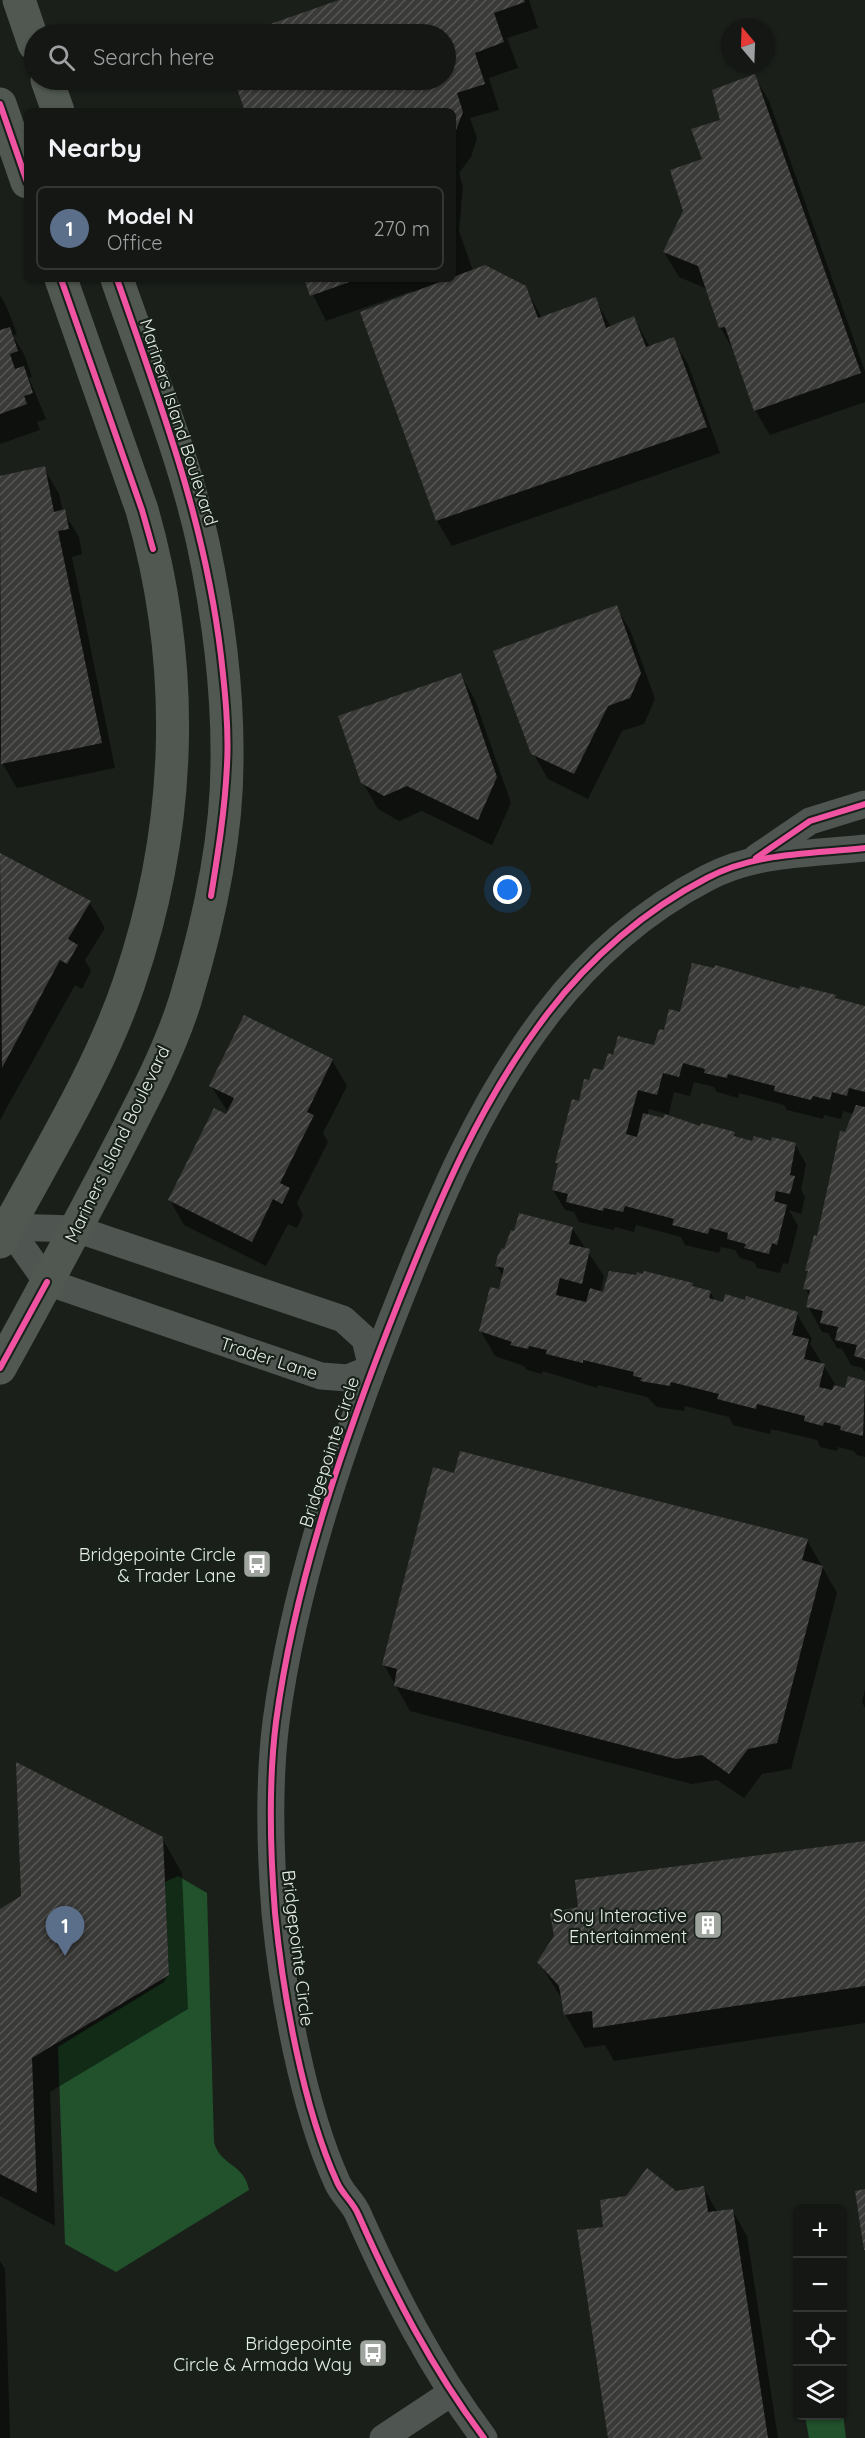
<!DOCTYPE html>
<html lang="en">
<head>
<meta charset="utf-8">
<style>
  :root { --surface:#141714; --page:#1d201d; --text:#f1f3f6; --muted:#9d9fa0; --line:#333634; --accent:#7c3aed }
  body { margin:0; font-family:Quicksand,sans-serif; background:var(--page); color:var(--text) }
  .controls { position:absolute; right:18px; bottom:18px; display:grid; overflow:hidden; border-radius:9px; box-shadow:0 2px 4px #0004 }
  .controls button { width:54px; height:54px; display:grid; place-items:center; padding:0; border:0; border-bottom:2px solid var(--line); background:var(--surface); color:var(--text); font:30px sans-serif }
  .compass { position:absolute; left:721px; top:18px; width:54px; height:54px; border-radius:50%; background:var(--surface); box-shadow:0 2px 4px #0004; rotate:341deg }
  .you { position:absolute; left:508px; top:890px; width:21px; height:21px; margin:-15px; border:4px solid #fff; border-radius:50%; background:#1a73e8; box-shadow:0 0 0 9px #1a73e833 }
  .badge { display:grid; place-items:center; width:39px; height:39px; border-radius:50%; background:var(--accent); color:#fff; font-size:20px; font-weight:700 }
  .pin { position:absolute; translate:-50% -50px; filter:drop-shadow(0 2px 3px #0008) }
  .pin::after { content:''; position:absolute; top:32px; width:21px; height:18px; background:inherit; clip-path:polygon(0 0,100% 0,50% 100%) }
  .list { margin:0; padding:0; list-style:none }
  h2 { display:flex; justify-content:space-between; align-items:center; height:78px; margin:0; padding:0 24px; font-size:26px }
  h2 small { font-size:20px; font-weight:400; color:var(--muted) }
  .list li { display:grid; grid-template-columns:39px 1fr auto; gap:18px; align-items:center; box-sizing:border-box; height:84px; margin:0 12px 12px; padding:0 12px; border:2px solid var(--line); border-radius:9px }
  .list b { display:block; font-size:22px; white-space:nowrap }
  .list p { margin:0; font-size:20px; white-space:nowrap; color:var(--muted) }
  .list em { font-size:20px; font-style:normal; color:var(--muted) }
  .icon { flex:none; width:33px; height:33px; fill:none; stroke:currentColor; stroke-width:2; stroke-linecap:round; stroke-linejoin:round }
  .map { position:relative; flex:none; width:865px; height:2438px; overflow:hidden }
  .search { position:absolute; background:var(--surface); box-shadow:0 2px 4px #0004; left:24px; top:24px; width:432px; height:66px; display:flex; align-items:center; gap:15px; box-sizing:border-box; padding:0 21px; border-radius:33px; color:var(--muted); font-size:22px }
  .panel { position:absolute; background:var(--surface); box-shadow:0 2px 4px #0004; left:24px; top:108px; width:432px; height:174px; border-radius:9px }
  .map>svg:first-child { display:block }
  .water { fill:#21522b }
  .shadow { fill:#0007; fill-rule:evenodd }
  .building { fill:url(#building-hatch) }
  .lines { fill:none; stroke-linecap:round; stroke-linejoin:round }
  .minor { stroke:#4f5550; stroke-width:27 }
  .secondary { stroke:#505851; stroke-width:33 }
  .cycleway-casing { stroke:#182119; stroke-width:10 }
  .cycleway { stroke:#f153a3; stroke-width:6 }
  .labels { text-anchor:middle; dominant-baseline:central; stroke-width:4.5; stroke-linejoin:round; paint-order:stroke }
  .street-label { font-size:18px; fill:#e6ece7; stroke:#182119 }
  .poi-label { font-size:18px; fill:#e6ece7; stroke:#182119; text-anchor:end }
</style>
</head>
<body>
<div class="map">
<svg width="865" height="2438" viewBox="0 0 865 2438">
  <defs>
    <pattern id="building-hatch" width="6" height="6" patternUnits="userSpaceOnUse" patternTransform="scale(1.5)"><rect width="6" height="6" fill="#3a3a38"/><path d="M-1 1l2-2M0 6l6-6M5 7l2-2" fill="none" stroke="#565755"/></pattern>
  </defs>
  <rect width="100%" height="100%" fill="#1a1f1a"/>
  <g class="water">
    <path d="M 178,1876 L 207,1893 L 214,2142 C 219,2165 245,2164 249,2190 L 116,2272 L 65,2244 L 58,2047 L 164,1982 L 169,1974 L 165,1882 Z"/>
    <path d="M 843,2414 L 846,2438 L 809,2438 L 805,2416 Z"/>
  </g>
  <g class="shadow">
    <path d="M 344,0 L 529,0 L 538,28 L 507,38 L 518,68 L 489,78 L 499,110 L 470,118 L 477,138 L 471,157 L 459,173 L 463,187 L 459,231 L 473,271 L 525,287 L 542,318 L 595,299 L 611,327 L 634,318 L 650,347 L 673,339 L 688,364 L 720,453 L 452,546 L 437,521 L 412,291 L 326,321 L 305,279 L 453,279 L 453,111 L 247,111 L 236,80 L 446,80 L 446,34 L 245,34 Z"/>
    <path d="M 754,76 L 769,101 L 865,371 L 865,402 L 770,435 L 755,410 L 735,353 L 720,327 L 707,289 L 679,277 L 664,252 L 684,211 L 722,120 Z"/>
    <path d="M 0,295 L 8,310 L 17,334 L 13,336 L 24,354 L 32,377 L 29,378 L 46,419 L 37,422 L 40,430 L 0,444 Z"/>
    <path d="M 44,468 L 59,494 L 63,511 L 79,537 L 82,554 L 72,557 L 115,768 L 17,788 L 2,763 L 0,753 L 0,477 Z"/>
    <path d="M 616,607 L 631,632 L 655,699 L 644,724 L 622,731 L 588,799 L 548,779 L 533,753 Z"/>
    <path d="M 461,675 L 475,700 L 511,803 L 492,845 L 422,811 L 399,821 L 378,809 L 363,783 Z"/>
    <path d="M 0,855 L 90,903 L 105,928 L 85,960 L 91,971 L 82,989 L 75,985 L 0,1120 Z"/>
    <path d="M 800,991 L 835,996 L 838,1000 L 865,1007 L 865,1372 L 862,1368 L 851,1365 L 842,1349 L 837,1348 L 828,1333 L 822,1332 L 808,1306 L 810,1297 L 805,1288 L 809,1274 L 806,1271 L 854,1114 L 843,1111 L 841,1119 L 824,1115 L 823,1119 L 787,1110 L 784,1105 L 739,1093 L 738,1098 L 717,1092 L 714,1087 L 694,1082 L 690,1096 L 674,1092 L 668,1117 L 701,1128 L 734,1133 L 737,1138 L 753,1143 L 795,1144 L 806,1164 L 801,1190 L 805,1197 L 801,1214 L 789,1210 L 798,1226 L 788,1264 L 783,1263 L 780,1273 L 757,1268 L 754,1262 L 740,1258 L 735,1250 L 721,1247 L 719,1253 L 685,1245 L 681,1237 L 636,1225 L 634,1232 L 615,1227 L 614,1230 L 579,1222 L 574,1212 L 565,1210 L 553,1190 L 559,1166 L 557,1163 L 580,1103 L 590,1082 L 604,1072 L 614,1057 L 655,1047 L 681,1014 ZM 649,1109 L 666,1114 L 665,1120 L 647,1116 Z"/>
    <path d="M 332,1060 L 347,1086 L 323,1133 L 328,1142 L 297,1203 L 303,1215 L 297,1228 L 288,1224 L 266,1266 L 184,1225 L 170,1200 L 228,1112 L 211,1086 Z"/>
    <path d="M 572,1228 L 604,1276 L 600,1293 L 692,1284 L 694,1288 L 710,1292 L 715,1301 L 797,1314 L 812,1339 L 810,1344 L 837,1387 L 847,1389 L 850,1378 L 865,1382 L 865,1457 L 857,1455 L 854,1451 L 838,1447 L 837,1451 L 820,1447 L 817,1440 L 771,1429 L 770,1434 L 733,1425 L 729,1417 L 685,1406 L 684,1411 L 657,1407 L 647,1397 L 598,1385 L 597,1388 L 543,1371 L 542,1374 L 527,1370 L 524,1366 L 495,1356 L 480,1330 L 500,1291 L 504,1278 L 497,1266 Z"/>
    <path d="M 456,1475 L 807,1540 L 837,1593 L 791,1769 L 762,1774 L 744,1798 L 717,1780 L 692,1784 L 410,1711 L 384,1665 Z"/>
    <path d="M 865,1689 L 865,1708 L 862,1702 Z"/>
    <path d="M 162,1838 L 182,1873 L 188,2009 L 50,2092 L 55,2226 L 0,2196 L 0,1911 Z"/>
    <path d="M 865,1842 L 865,2023 L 614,2061 L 605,2045 L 585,2048 L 565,2014 L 563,2001 L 539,1962 Z"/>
    <path d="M 704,2188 L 717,2212 L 732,2210 L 747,2236 L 778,2438 L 609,2438 L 605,2229 L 675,2192 Z"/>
    <path d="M 0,2261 L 5,2269 L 10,2438 L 0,2438 Z"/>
  </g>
  <g class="building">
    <path d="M 339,0 L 524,0 L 525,2 L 494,13 L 504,42 L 475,53 L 485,84 L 457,93 L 463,112 L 453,138 L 453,111 L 245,111 L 234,80 L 446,80 L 446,34 L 242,34 Z"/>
    <path d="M 755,74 L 861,373 L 754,411 L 725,327 L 719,328 L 698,266 L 663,252 L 683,211 L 670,170 L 702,159 L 691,129 L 720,120 L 712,90 Z"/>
    <path d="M 485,265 L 526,286 L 538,318 L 596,297 L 606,328 L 634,316 L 646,347 L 674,337 L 707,427 L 436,521 L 360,312 Z"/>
    <path d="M 304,279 L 358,279 L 310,296 Z"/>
    <path d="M 10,327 L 18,351 L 10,354 L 15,369 L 24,366 L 33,393 L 24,396 L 27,404 L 0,414 L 0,330 Z"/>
    <path d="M 45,466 L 54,512 L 65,509 L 69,529 L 58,531 L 102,743 L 1,764 L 0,476 Z"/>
    <path d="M 617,605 L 641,673 L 630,698 L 608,706 L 574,774 L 531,754 L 493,651 Z"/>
    <path d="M 461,673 L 497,777 L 478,820 L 407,786 L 384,796 L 361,783 L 338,716 Z"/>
    <path d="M 0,853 L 91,901 L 68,939 L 78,945 L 67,964 L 60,960 L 2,1068 Z"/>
    <path d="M 692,963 L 714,968 L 715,965 L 799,989 L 800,986 L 836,995 L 835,998 L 865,1006 L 865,1092 L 849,1088 L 847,1096 L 832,1092 L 830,1100 L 813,1096 L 811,1100 L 774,1091 L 775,1086 L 728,1074 L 727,1078 L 704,1073 L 705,1069 L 683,1063 L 679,1077 L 663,1073 L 657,1095 L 638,1090 L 626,1134 L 637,1137 L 643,1113 L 663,1118 L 665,1114 L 700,1126 L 701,1123 L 735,1132 L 734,1136 L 752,1141 L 754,1136 L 771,1141 L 772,1137 L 796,1143 L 790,1175 L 795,1176 L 790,1194 L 776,1191 L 774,1201 L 787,1205 L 777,1245 L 772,1243 L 769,1254 L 744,1248 L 746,1244 L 727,1239 L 728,1233 L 710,1228 L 708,1234 L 672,1225 L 674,1219 L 625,1206 L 623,1212 L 604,1208 L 603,1211 L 566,1202 L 568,1194 L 552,1190 L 558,1163 L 555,1163 L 572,1099 L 579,1101 L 584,1079 L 589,1080 L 593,1068 L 603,1070 L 608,1053 L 613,1055 L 618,1036 L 654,1045 L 659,1029 L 664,1030 L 669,1009 L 680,1012 Z"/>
    <path d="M 244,1015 L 333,1059 L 307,1112 L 314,1115 L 280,1183 L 290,1188 L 282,1204 L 273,1199 L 252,1242 L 168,1200 L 214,1108 L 226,1114 L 234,1098 L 209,1086 Z"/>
    <path d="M 856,1105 L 865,1107 L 865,1359 L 854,1356 L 857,1345 L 835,1340 L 838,1327 L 820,1323 L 823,1311 L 806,1307 L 810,1290 L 803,1289 L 808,1271 L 805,1271 L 814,1235 L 817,1236 L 840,1131 L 845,1132 Z"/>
    <path d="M 519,1213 L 573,1227 L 569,1244 L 590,1249 L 582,1284 L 560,1278 L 556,1295 L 586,1302 L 590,1288 L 603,1292 L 609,1271 L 636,1275 L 637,1272 L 643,1274 L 644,1271 L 693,1283 L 692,1286 L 711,1291 L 709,1298 L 723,1302 L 725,1294 L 745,1300 L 746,1296 L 798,1312 L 792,1335 L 809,1339 L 804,1359 L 825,1364 L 819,1387 L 832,1390 L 834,1385 L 845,1388 L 848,1376 L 865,1381 L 863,1436 L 840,1430 L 841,1426 L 824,1422 L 823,1426 L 804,1421 L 805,1416 L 757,1404 L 756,1409 L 717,1399 L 719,1394 L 671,1382 L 670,1386 L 640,1381 L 642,1378 L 633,1376 L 634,1372 L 583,1360 L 583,1363 L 546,1354 L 547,1350 L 529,1346 L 528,1349 L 510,1345 L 512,1342 L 479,1331 L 490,1287 L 499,1289 L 504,1268 L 495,1266 L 498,1255 L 502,1248 L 504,1249 L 511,1230 L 514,1231 Z"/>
    <path d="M 460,1451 L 808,1539 L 802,1560 L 823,1566 L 777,1743 L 748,1749 L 729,1774 L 702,1755 L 676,1759 L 394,1686 L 397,1669 L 382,1665 L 433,1467 L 454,1473 Z"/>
    <path d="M 16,1762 L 163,1837 L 169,1975 L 32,2058 L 37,2193 L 0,2174 L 0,1909 L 21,1896 Z"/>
    <path d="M 865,1841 L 865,1986 L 593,2028 L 592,2011 L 564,2015 L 559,1986 L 537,1962 L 554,1936 L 550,1913 L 578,1907 L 575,1880 Z"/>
    <path d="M 647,2168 L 676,2191 L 704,2186 L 708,2212 L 733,2209 L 768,2438 L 608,2438 L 577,2230 L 603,2227 L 600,2200 L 626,2196 Z"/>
    <path d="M 865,2189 L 865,2250 L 864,2250 L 855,2191 Z"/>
  </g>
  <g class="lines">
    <g class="minor">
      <path d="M 757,857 L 810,821 L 865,804"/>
      <path d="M 0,1223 L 8,1227 L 47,1282 L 321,1376 L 348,1378 L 372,1368"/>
      <path d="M 8,1227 L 76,1229 L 343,1319 L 365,1339 L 372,1368"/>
      <path d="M 383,2438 L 451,2393"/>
      <path d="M 484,2438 C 432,2369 393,2293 358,2214 C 353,2202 342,2194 337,2182 C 303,2107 283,1995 275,1913 C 270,1849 268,1785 276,1722 C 295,1579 346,1434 399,1301 C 439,1200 481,1100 548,1013 C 590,958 645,910 707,878 C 756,852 811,854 865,848"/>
    </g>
    <g class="secondary">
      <path d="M 19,0 L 34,44"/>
      <path d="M 47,80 L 58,111"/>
      <path d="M 0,104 L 27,182"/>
      <path d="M 0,1242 C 44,1159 99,1072 129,983 C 182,828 187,667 142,510 L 61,279"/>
      <path d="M 0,1368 C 38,1300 74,1232 110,1164 C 137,1111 167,1058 185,1001 C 208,925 227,841 227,762 C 228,689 218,614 203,543 C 183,453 147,366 117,279"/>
    </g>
    <g class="cycleway-casing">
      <g id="cycleway">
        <path d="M 0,104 L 27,182"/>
        <path d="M 61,279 L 142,510 L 153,549"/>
        <path d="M 117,279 C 161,406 205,521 221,656 C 225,691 229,729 227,765 C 225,809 218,853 211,896"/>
        <path d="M 756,858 L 810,821 L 865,804"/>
        <path d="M 0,1368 L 47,1282"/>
        <path d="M 484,2438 C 432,2369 393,2293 358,2214 C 353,2202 342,2194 337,2182 C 303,2107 283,1995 275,1913 C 270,1849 268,1785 276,1722 C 295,1579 346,1434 399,1301 C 439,1200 481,1100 548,1013 C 590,958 645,910 707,878 C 756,852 811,854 865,848"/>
      </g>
    </g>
    <use href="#cycleway" class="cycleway"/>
  </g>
  <defs>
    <g id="bus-square" transform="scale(1.5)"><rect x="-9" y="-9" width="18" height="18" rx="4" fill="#9fa49f" stroke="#182119"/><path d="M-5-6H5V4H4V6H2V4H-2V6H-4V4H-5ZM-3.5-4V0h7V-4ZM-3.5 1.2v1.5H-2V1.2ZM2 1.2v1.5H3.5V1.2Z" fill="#fff"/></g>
    <g id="building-square" transform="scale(1.5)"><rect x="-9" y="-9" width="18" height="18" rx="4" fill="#9fa49f" stroke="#182119"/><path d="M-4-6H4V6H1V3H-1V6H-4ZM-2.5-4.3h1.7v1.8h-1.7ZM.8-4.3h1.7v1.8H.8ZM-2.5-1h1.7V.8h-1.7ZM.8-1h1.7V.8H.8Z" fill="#fff"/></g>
  </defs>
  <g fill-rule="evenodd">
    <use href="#bus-square" x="257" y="1564"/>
    <use href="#building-square" x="708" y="1925"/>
    <use href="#bus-square" x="373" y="2353"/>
  </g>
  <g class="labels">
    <g class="street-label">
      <text transform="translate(179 422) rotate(72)">Mariners Island Boulevard</text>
      <text transform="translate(117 1144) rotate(-64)">Mariners Island Boulevard</text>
      <text transform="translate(269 1358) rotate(18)">Trader Lane</text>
      <text transform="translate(329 1452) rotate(-72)">Bridgepointe Circle</text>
      <text transform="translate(298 1948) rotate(83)">Bridgepointe Circle</text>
    </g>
    <g class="poi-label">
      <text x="236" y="1554">Bridgepointe Circle<tspan x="236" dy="21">&amp; Trader Lane</tspan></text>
      <text x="687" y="1915">Sony Interactive<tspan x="687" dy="21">Entertainment</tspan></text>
      <text x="352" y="2343">Bridgepointe<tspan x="352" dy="21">Circle &amp; Armada Way</tspan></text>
    </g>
  </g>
</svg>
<div class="controls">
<button>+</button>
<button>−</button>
<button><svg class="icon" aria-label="locate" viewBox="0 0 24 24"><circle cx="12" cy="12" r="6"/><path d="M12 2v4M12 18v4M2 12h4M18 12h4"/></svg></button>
<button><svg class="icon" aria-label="layers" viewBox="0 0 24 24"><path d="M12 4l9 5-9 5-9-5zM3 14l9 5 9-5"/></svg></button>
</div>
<svg class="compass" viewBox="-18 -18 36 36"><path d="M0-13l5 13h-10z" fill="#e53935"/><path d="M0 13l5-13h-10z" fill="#9d9fa0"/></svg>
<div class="you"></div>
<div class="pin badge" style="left:65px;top:1956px;background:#5c6f8a">1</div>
<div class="search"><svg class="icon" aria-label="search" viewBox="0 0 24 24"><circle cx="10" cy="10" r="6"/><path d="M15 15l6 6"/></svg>Search here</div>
<section class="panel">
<h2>Nearby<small></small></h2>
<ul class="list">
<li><span class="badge" style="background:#5c6f8a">1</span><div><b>Model N</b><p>Office</p></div><em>270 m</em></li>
</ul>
</section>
</div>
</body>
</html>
